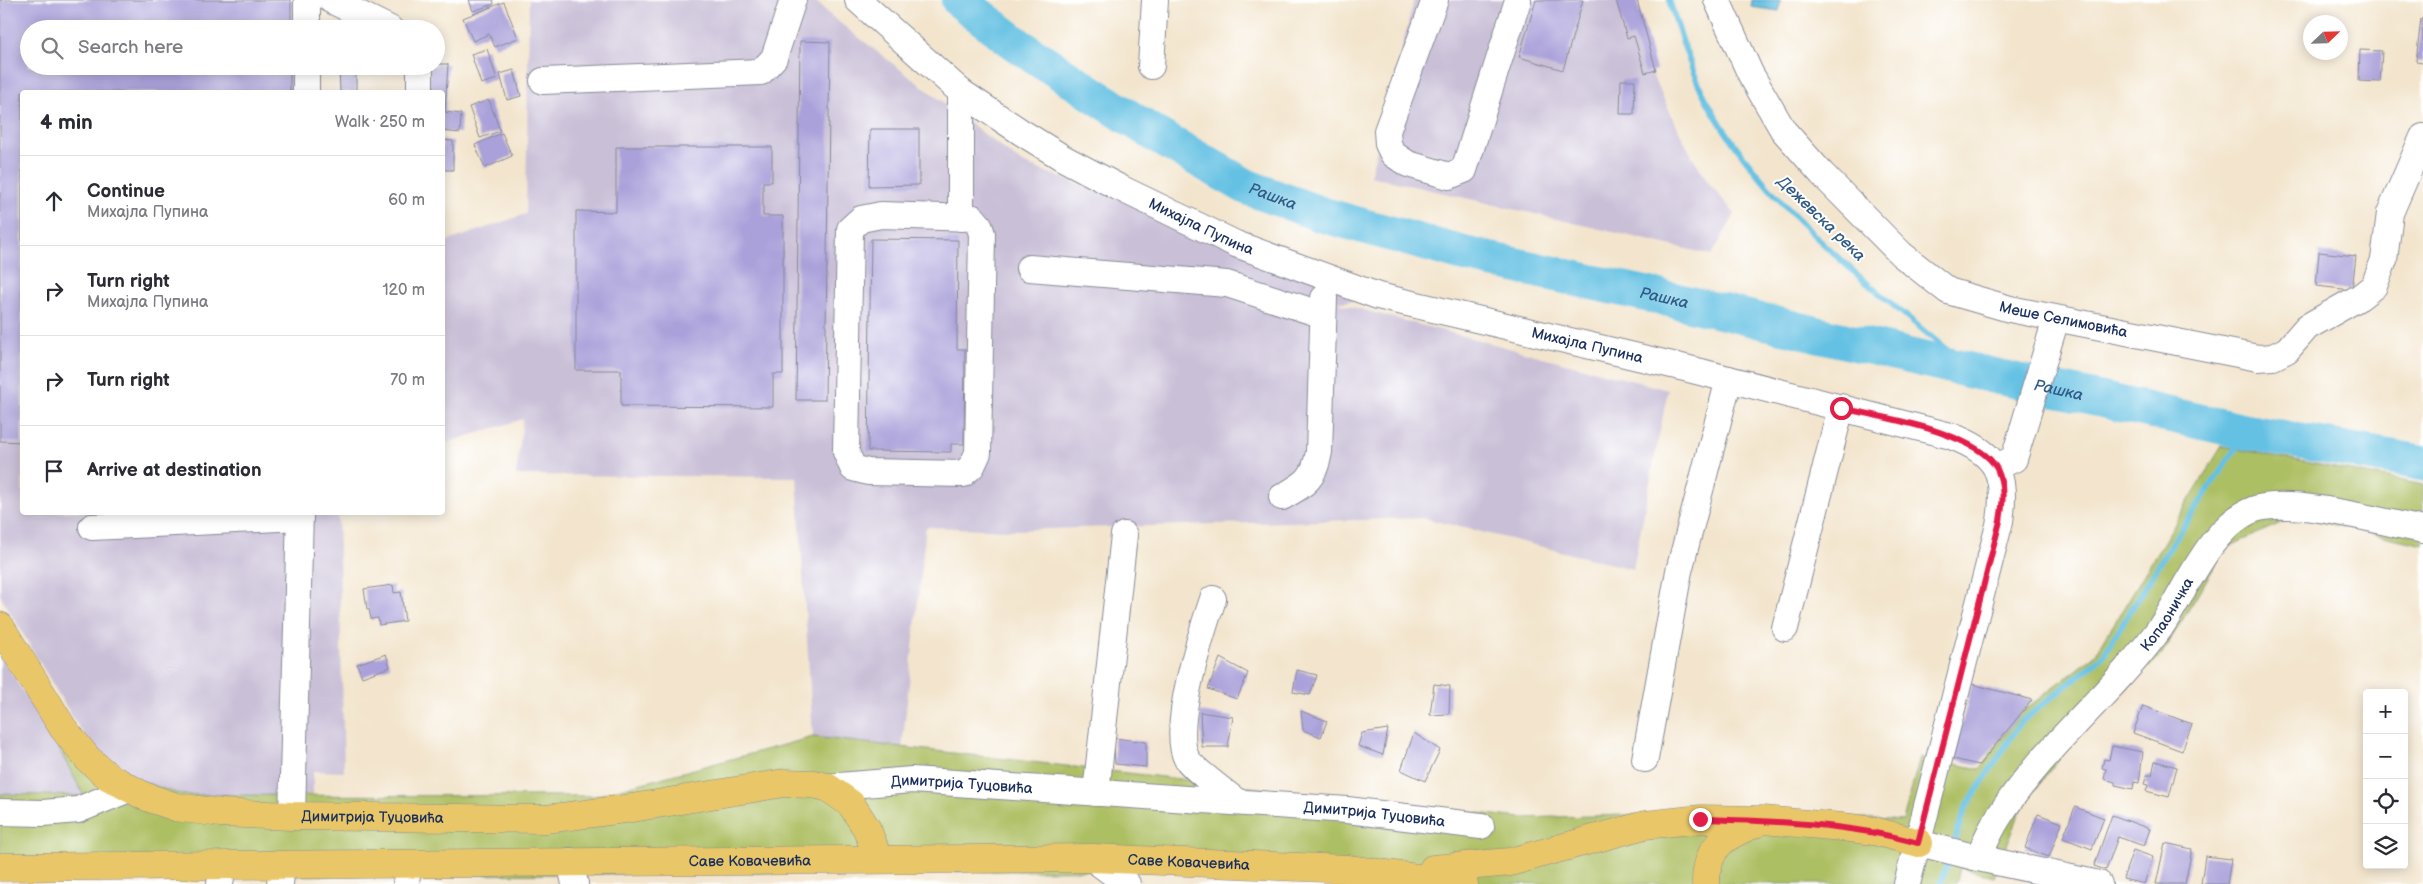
<!DOCTYPE html>
<html lang="en">
<head>
<meta charset="utf-8">
<style>
  :root { --surface:#fff; --page:#f2f2f3; --text:#2b2b33; --muted:#7c7c81; --line:#e1e1e2 }
  body { margin:0; font-family:"Balsamiq Sans",sans-serif; background:var(--page); color:var(--text) }
  .controls { position:absolute; right:15px; bottom:15px; display:grid; overflow:hidden; border-radius:5px; box-shadow:0 2px 12px #0003 }
  .controls button { width:45px; height:45px; display:grid; place-items:center; padding:0; border:0; border-bottom:1px solid var(--line); background:var(--surface); color:var(--text); font:25px sans-serif }
  .compass { position:absolute; left:2303px; top:15px; width:45px; height:45px; border-radius:50%; background:var(--surface); box-shadow:0 2px 12px #0003; rotate:67deg }
  .stop { position:absolute; width:15px; height:15px; margin:-11px; border:4px solid #e11d48; border-radius:50%; background:#fff }
  .stop.end { background:#e11d48; border-color:#fff; box-shadow:0 1px 5px #0008 }
  .list { margin:0; padding:0; list-style:none }
  h2 { display:flex; justify-content:space-between; align-items:center; height:65px; margin:0; padding:0 20px; font-size:21px }
  h2 small { font-size:16px; font-weight:400; color:var(--muted) }
  .list li { display:grid; grid-template-columns:32px 1fr auto; gap:15px; align-items:center; box-sizing:border-box; height:90px; padding:0 20px; border-top:1px solid var(--line) }
  .list b { display:block; font-size:19px; white-space:nowrap }
  .list p { margin:0; font-size:16px; white-space:nowrap; color:var(--muted) }
  .list em { font-size:16px; font-style:normal; color:var(--muted) }
  .icon { flex:none; width:28px; height:28px; fill:none; stroke:currentColor; stroke-width:2; stroke-linecap:round; stroke-linejoin:round }
  .map { position:relative; flex:none; width:2423px; height:884px; overflow:hidden }
  .search { position:absolute; background:var(--surface); box-shadow:0 2px 12px #0003; left:20px; top:20px; width:425px; height:55px; display:flex; align-items:center; gap:12px; box-sizing:border-box; padding:0 18px; border-radius:28px; color:var(--muted); font-size:19px }
  .panel { position:absolute; background:var(--surface); box-shadow:0 2px 12px #0003; left:20px; top:90px; width:425px; height:425px; border-radius:5px }
  .map>svg:first-child { display:block }
  .industrial { fill:#c9bfd7 }
  .green { fill:#adbf63; stroke:#647760 }
  .water { fill:#65c1e3; stroke:#4078a0 }
  .lines { fill:none; stroke-linecap:round; stroke-linejoin:round }
  .stream { stroke:#65c1e3; stroke-width:6 }
  .river { stroke:#65c1e3; stroke-width:36 }
  .building { fill:#aaa1da }
  .minor-casing { stroke:#878a96; stroke-width:28 }
  .major-casing { stroke:#878a96; stroke-width:29 }
  .minor { stroke:#fff; stroke-width:26 }
  .major { stroke:#e9c769; stroke-width:28 }
  .route { stroke:#e11d48; stroke-width:6 }
  .labels { text-anchor:middle; dominant-baseline:central; stroke-width:4; stroke-linejoin:round; paint-order:stroke }
  .street-label { font-size:15px; fill:#1b2f5e; stroke:#fff }
  .water-label { font-size:16px; font-style:italic; fill:#315b86; stroke:#fff }
</style>
</head>
<body>
<div class="map">
<svg width="2423" height="884" viewBox="0 0 2423 884">
  <rect width="100%" height="100%" fill="#fff"/>
  <filter id="ink" filterUnits="userSpaceOnUse"><feTurbulence type="fractalNoise" baseFrequency=".02" numOctaves="2"/><feDisplacementMap in="SourceGraphic" scale="10" xChannelSelector="R" yChannelSelector="G"/><feConvolveMatrix kernelMatrix="1 2 1 2 8 2 1 2 1" color-interpolation-filters="sRGB"/></filter>
  <filter id="wash" filterUnits="userSpaceOnUse"><feTurbulence type="fractalNoise" baseFrequency=".0096" numOctaves="4" result="noise"/><feDisplacementMap in="SourceGraphic" scale="20" xChannelSelector="R" yChannelSelector="G"/><feGaussianBlur stdDeviation="1.12" result="paint"/><feColorMatrix in="noise" values="0 0 0 0 0 0 0 0 0 0 0 0 0 0 0 0 0 1.4 0 .05"/><feComposite in="paint" operator="in"/></filter>
  <g filter="url(#wash)">
    <rect width="100%" height="100%" fill="#f3e5cd"/>
    <g class="industrial">
      <path d="M 0,0 L 318,0 L 318,29 L 29,29 L 29,66 L 317,66 L 317,92 L 22,92 L 22,512 L 338,513 L 344,772 L 313,771 L 313,794 L 238,797 L 182,795 L 151,785 L 120,771 L 88,740 L 74,720 L 0,595 Z"/>
      <path d="M 529,0 L 814,0 L 836,20 L 1022,163 L 1378,296 L 1337,303 L 1668,390 L 1633,569 L 1424,518 L 1013,530 L 926,527 L 902,748 L 813,737 L 797,477 L 516,475 L 523,419 L 443,444 L 442,243 L 526,214 Z"/>
      <path d="M 1414,0 L 1635,0 L 1654,79 L 1688,149 L 1708,182 L 1735,214 L 1712,255 L 1370,176 Z"/>
      <path d="M 0,655 L 58,747 L 84,796 L 0,794 Z"/>
    </g>
    <path class="green" d="M 2222,446 L 2423,485 L 2423,545 L 2296,516 L 2226,548 L 2161,655 L 2071,743 L 2023,805 L 1994,877 L 1960,868 L 1956,884 L 1335,884 L 1306,878 L 1164,870 L 0,878 L 0,794 L 84,796 L 58,747 L 88,740 L 120,771 L 134,779 L 182,795 L 594,796 L 813,737 L 1521,818 L 1767,811 L 1903,821 L 1920,757 L 1980,769 L 2018,715 L 2095,655 Z"/>
    <path class="water" d="M 1752,0 L 1780,0 L 1779,11 L 1751,7 Z"/>
    <g class="lines">
      <g class="stream">
        <path d="M 1669,0 C 1680,33 1690,69 1706,99 C 1768,212 1876,289 1972,371"/>
        <path d="M 1953,845 L 1966,807 L 2021,722 L 2102,657 L 2175,539 L 2247,432"/>
        <path d="M 1940,884 L 1950,857"/>
      </g>
      <path class="river" id="s1" d="M 959,0 L 1018,45 L 1156,135 L 1247,187 L 1320,214 L 1464,254 L 1673,300 L 1972,371 L 2247,432 L 2423,463"/>
    </g>
    <g id="blocks">
      <g class="building">
        <path d="M 0,0 L 291,0 L 291,29 L 29,29 L 29,66 L 290,66 L 290,92 L 22,92 L 22,442 L 0,441 Z"/>
        <path d="M 469,0 L 493,0 L 494,4 L 473,11 Z"/>
        <path d="M 1536,0 L 1583,0 L 1563,70 L 1519,57 Z"/>
        <path d="M 1616,0 L 1637,0 L 1656,70 L 1645,73 L 1634,36 L 1627,38 Z"/>
        <path d="M 504,2 L 518,38 L 495,47 L 489,34 L 473,41 L 463,18 Z"/>
        <path d="M 2421,19 L 2423,19 L 2423,62 L 2416,61 Z"/>
        <path d="M 800,41 L 830,42 L 825,400 L 796,400 Z"/>
        <path d="M 487,49 L 497,79 L 481,84 L 471,54 Z"/>
        <path d="M 2360,50 L 2382,51 L 2380,82 L 2359,81 Z"/>
        <path d="M 436,64 L 448,64 L 445,112 L 461,114 L 460,133 L 442,131 L 442,92 L 429,92 L 430,66 L 436,66 Z"/>
        <path d="M 339,66 L 356,66 L 356,92 L 340,92 Z"/>
        <path d="M 514,70 L 521,96 L 507,100 L 500,74 Z"/>
        <path d="M 1621,80 L 1635,80 L 1634,114 L 1620,114 Z"/>
        <path d="M 489,100 L 500,131 L 480,138 L 469,107 Z"/>
        <path d="M 870,129 L 919,129 L 919,185 L 869,186 Z"/>
        <path d="M 502,133 L 512,156 L 485,168 L 475,145 Z"/>
        <path d="M 442,140 L 453,141 L 453,170 L 442,170 Z"/>
        <path d="M 616,147 L 772,147 L 772,182 L 763,182 L 763,216 L 783,216 L 783,374 L 773,374 L 773,407 L 621,406 L 621,370 L 576,370 L 576,211 L 616,212 Z"/>
        <path d="M 871,239 L 958,240 L 957,349 L 965,349 L 964,444 L 951,444 L 951,452 L 868,451 Z"/>
        <path d="M 2319,252 L 2356,256 L 2352,290 L 2316,286 Z"/>
        <path d="M 393,585 L 394,593 L 401,592 L 405,621 L 379,625 L 378,618 L 371,619 L 369,609 L 367,609 L 364,589 Z"/>
        <path d="M 386,654 L 390,667 L 362,677 L 357,664 Z"/>
        <path d="M 1220,658 L 1248,673 L 1237,699 L 1208,689 Z"/>
        <path d="M 1297,670 L 1317,675 L 1310,695 L 1293,692 Z"/>
        <path d="M 1434,684 L 1450,686 L 1449,714 L 1430,715 Z"/>
        <path d="M 1972,684 L 2032,700 L 1979,765 L 1953,759 Z"/>
        <path d="M 2143,706 L 2192,724 L 2182,751 L 2133,733 Z"/>
        <path d="M 1301,711 L 1327,721 L 1321,737 L 1303,730 Z"/>
        <path d="M 1200,712 L 1233,717 L 1228,747 L 1202,747 Z"/>
        <path d="M 1388,729 L 1383,755 L 1358,746 L 1362,733 Z"/>
        <path d="M 1414,733 L 1440,750 L 1425,781 L 1401,770 Z"/>
        <path d="M 1114,738 L 1146,742 L 1146,767 L 1115,764 Z"/>
        <path d="M 2112,746 L 2143,752 L 2139,783 L 2134,782 L 2133,789 L 2115,785 L 2115,782 L 2104,779 L 2106,769 L 2102,768 L 2104,759 L 2109,760 Z"/>
        <path d="M 2155,761 L 2177,767 L 2169,797 L 2146,791 L 2148,785 L 2144,784 L 2147,775 L 2152,775 Z"/>
        <path d="M 2075,807 L 2104,818 L 2092,849 L 2063,838 Z"/>
        <path d="M 2038,814 L 2062,823 L 2049,857 L 2025,848 Z"/>
        <path d="M 2112,815 L 2150,829 L 2144,846 L 2118,837 L 2106,870 L 2094,866 Z"/>
        <path d="M 2165,843 L 2192,849 L 2185,884 L 2156,884 Z"/>
        <path d="M 2133,850 L 2153,857 L 2144,884 L 2123,879 Z"/>
        <path d="M 2205,856 L 2231,859 L 2227,884 L 2201,884 Z"/>
      </g>
    </g>
  </g>
  <g filter="url(#ink)">
    <use href="#blocks" fill-opacity="0" stroke="#878a96" stroke-width="1"/>
    <g class="lines">
      <g class="minor-casing">
        <g id="minor">
          <path d="M 331,0 L 390,29"/>
          <path id="s2" d="M 858,0 L 961,92 L 1021,132 L 1063,158 L 1118,187 L 1236,244 L 1378,296 L 1685,368 L 1951,436 C 1997,453 2007,473 2000,521 L 1907,884"/>
          <path d="M 1435,0 L 1387,131 L 1388,144 L 1393,154 L 1408,164 L 1449,176 L 1464,170 L 1518,0"/>
          <path id="s3" d="M 1717,0 L 1750,73 L 1783,130 L 1822,174 L 1901,254 L 1948,291 L 2010,309 L 2258,358 L 2273,357 L 2287,350 L 2307,327 L 2360,297 L 2374,286 L 2384,260 L 2390,213 L 2423,137"/>
          <path d="M 307,29 L 307,0"/>
          <path d="M 420,66 L 420,92"/>
          <path d="M 1151,66 L 1155,0"/>
          <path d="M 543,81 L 761,72 L 774,58 L 793,0"/>
          <path d="M 306,92 L 306,66"/>
          <path d="M 961,92 L 961,218"/>
          <path d="M 881,215 L 973,218 L 979,225 L 982,234 L 978,453 L 972,466 L 963,474 L 868,472 L 853,468 L 846,452 L 850,229 L 861,219 Z"/>
          <path d="M 1029,268 L 1227,284 L 1323,315"/>
          <path d="M 1996,467 L 2014,459 L 2056,319"/>
          <path d="M 1282,497 C 1305,484 1314,480 1319,452 L 1324,298"/>
          <path d="M 92,527 L 300,517"/>
          <path d="M 1213,599 C 1202,631 1170,730 1187,759 C 1192,768 1227,794 1237,802"/>
          <path d="M 1785,628 L 1841,407"/>
          <path d="M 1645,759 L 1679,571 L 1729,379"/>
          <path id="s4" d="M 827,787 L 912,780 L 1347,810 L 1481,826"/>
          <path d="M 1096,793 L 1124,535"/>
          <path d="M 0,812 L 43,813 L 78,810 L 129,789"/>
          <path d="M 292,816 L 300,512"/>
          <path id="s5" d="M 1919,843 L 1978,858 C 1984,845 1990,830 1998,818 C 2043,747 2111,695 2160,628 C 2186,591 2210,525 2255,509 C 2292,497 2383,522 2423,530"/>
          <path d="M 1092,858 L 1127,884"/>
          <path d="M 1978,858 L 2099,884"/>
          <path d="M 570,861 L 575,884"/>
          <path d="M 220,884 L 223,865"/>
          <path d="M 280,884 L 282,865"/>
          <path d="M 406,884 L 408,864"/>
        </g>
      </g>
      <g class="major-casing">
        <g id="major">
          <path id="s6" d="M 0,626 L 63,728 L 88,759 L 109,777 L 144,796 L 176,807 L 221,813 L 292,816 L 546,819 L 632,808 L 784,783 L 813,784 L 827,787 L 851,804 L 867,829 L 878,858"/>
          <path id="s7" d="M 0,867 L 1092,858 L 1347,869 L 1464,884"/>
          <path d="M 1433,869 L 1510,862 L 1645,825 L 1701,819 L 1763,820 L 1843,827 L 1874,831 L 1919,843"/>
          <path d="M 1706,884 C 1706,846 1724,836 1757,823"/>
        </g>
      </g>
      <use href="#minor" class="minor"/>
      <use href="#major" class="major"/>
    </g>
  </g>
  <g class="lines" filter="url(#ink)">
    <path class="route" d="M 1700,819 C 1774,821 1847,823 1918,843 L 2000,521 C 2003,503 2005,486 1997,469 C 1979,432 1879,417 1841,408"/>
  </g>
  <g class="labels">
    <g class="street-label">
      <text stroke="none"><textPath href="#s2" startOffset="414">Михајла Пупина</textPath></text>
      <text stroke="none"><textPath href="#s3" startOffset="496">Меше Селимовића</textPath></text>
      <text stroke="none"><textPath href="#s2" startOffset="819">Михајла Пупина</textPath></text>
      <text stroke="none"><textPath href="#s5" startOffset="371">Копаоничка</textPath></text>
      <text stroke="none"><textPath href="#s4" startOffset="135">Димитрија Туцовића</textPath></text>
      <text stroke="none"><textPath href="#s4" startOffset="549">Димитрија Туцовића</textPath></text>
      <text stroke="none"><textPath href="#s6" startOffset="458">Димитрија Туцовића</textPath></text>
      <text stroke="none"><textPath href="#s7" startOffset="750">Саве Ковачевића</textPath></text>
      <text stroke="none"><textPath href="#s7" startOffset="1189">Саве Ковачевића</textPath></text>
    </g>
    <g class="water-label">
      <text stroke="none"><textPath href="#s1" startOffset="371">Рашка</textPath></text>
      <text transform="translate(1821 219) rotate(44)">Дежевска река</text>
      <text stroke="none"><textPath href="#s1" startOffset="776">Рашка</textPath></text>
      <text stroke="none"><textPath href="#s1" startOffset="1181">Рашка</textPath></text>
    </g>
  </g>
</svg>
<div class="controls">
<button>+</button>
<button>−</button>
<button><svg class="icon" aria-label="locate" viewBox="0 0 24 24"><circle cx="12" cy="12" r="6"/><path d="M12 2v4M12 18v4M2 12h4M18 12h4"/></svg></button>
<button><svg class="icon" aria-label="layers" viewBox="0 0 24 24"><path d="M12 4l9 5-9 5-9-5zM3 14l9 5 9-5"/></svg></button>
</div>
<svg class="compass" viewBox="-18 -18 36 36"><path d="M0-13l5 13h-10z" fill="#e53935"/><path d="M0 13l5-13h-10z" fill="#7c7c81"/></svg>
<div class="stop" style="left:1841px;top:408px"></div>
<div class="stop end" style="left:1700px;top:819px"></div>
<div class="search"><svg class="icon" aria-label="search" viewBox="0 0 24 24"><circle cx="10" cy="10" r="6"/><path d="M15 15l6 6"/></svg>Search here</div>
<section class="panel">
<h2>4 min<small>Walk · 250 m</small></h2>
<ul class="list">
<li><svg class="icon" aria-label="ahead" viewBox="0 0 24 24"><path d="M12 20V5M6 11l6-6 6 6"/></svg><div><b>Continue</b><p>Михајла Пупина</p></div><em>60 m</em></li>
<li><svg class="icon" aria-label="right" viewBox="0 0 24 24"><path d="M7 20v-9h11M14 6l5 5-5 5"/></svg><div><b>Turn right</b><p>Михајла Пупина</p></div><em>120 m</em></li>
<li><svg class="icon" aria-label="right" viewBox="0 0 24 24"><path d="M7 20v-9h11M14 6l5 5-5 5"/></svg><div><b>Turn right</b></div><em>70 m</em></li>
<li><svg class="icon" aria-label="arrive" viewBox="0 0 24 24"><path d="M6 21V4h12l-3 4 3 4H6"/></svg><div><b>Arrive at destination</b></div></li>
</ul>
</section>
</div>
</body>
</html>
